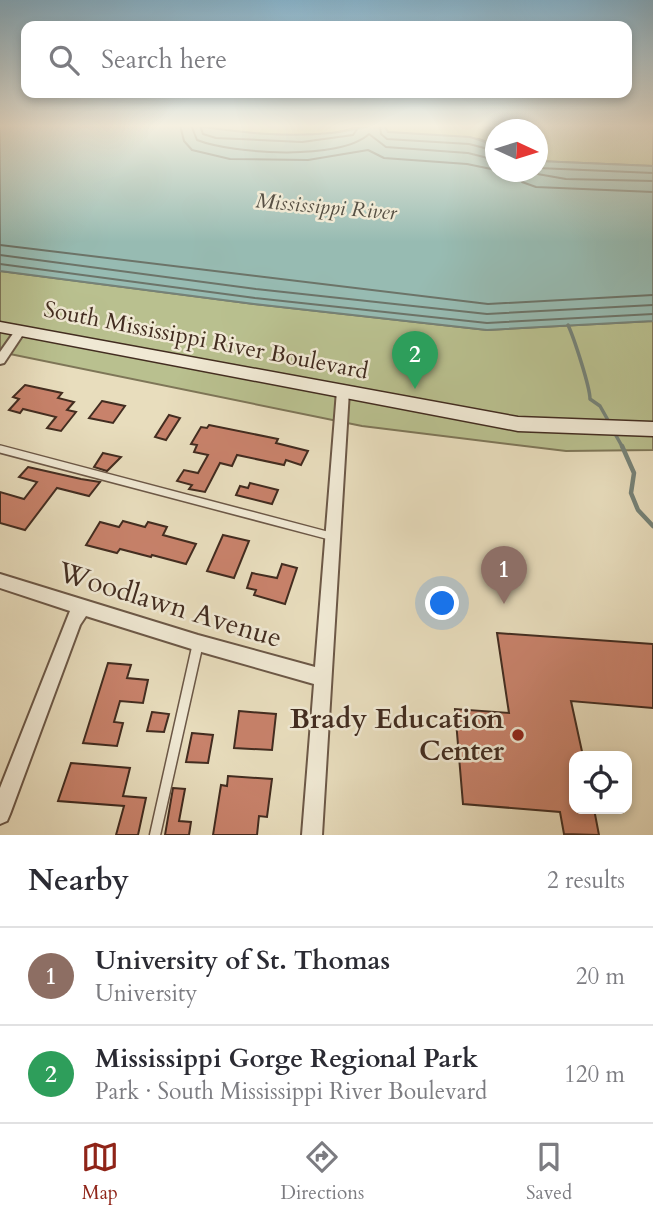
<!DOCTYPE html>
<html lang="en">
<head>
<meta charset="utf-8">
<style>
  :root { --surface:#fff; --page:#f2f2f3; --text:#2b2b33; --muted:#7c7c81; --line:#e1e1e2; --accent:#8f2418 }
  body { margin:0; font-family:Cardo,serif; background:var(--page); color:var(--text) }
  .controls { position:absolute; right:21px; bottom:21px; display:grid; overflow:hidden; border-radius:14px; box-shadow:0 4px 10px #0003 }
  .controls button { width:63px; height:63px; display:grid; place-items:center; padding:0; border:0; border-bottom:2px solid var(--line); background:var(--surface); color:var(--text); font:35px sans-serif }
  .compass { position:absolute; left:485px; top:119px; width:63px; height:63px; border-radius:50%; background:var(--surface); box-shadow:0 4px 10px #0003; rotate:94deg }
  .you { position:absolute; left:443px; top:604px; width:24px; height:24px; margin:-18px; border:5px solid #fff; border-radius:50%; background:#1a73e8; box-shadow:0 0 0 10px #1a73e833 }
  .badge { display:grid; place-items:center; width:46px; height:46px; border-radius:50%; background:var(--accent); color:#fff; font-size:23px; font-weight:700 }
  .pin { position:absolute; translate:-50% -58px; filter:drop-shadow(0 2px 4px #0008) }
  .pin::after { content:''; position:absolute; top:37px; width:24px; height:21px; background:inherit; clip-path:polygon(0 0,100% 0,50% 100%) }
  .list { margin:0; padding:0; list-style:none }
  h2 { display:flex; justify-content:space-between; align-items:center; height:91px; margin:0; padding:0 28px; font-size:30px }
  h2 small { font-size:23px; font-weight:400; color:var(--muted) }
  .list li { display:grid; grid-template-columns:46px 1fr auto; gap:21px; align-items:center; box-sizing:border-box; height:98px; padding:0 28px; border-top:2px solid var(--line) }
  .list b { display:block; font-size:26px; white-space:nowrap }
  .list p { margin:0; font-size:23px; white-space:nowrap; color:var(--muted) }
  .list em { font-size:23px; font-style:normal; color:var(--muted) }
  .icon { flex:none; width:38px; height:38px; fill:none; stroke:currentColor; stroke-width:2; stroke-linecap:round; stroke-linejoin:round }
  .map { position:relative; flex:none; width:653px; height:835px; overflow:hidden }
  .search { position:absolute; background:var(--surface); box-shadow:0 4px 10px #0003; left:21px; right:21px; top:21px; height:77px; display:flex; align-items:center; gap:18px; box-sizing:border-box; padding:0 24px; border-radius:14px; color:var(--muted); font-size:26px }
  .sheet { height:287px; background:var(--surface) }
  nav { display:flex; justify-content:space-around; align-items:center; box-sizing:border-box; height:98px; border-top:2px solid var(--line); background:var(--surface); font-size:19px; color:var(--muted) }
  nav a { display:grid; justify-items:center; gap:4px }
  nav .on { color:var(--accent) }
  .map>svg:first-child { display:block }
  .green { fill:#b9c08f; stroke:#7e7658; stroke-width:2 }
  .water { fill:#97bbb2; stroke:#758278; stroke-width:2 }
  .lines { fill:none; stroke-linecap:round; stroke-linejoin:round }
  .shore { stroke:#6c7469; stroke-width:2 }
  .stream-far1 { stroke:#758278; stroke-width:3.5 }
  .stream { stroke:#758278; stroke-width:4.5 }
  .building { fill:#c8826b; stroke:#422c20; stroke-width:2 }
  .lane-far1-casing { stroke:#6c5847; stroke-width:10 }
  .lane-casing { stroke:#6c5847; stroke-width:13 }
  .street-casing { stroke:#6c5847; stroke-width:4 }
  .secondary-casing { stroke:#422c20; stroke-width:3 }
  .lane-far1 { stroke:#f0e9d4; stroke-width:7 }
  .lane { stroke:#f0e9d4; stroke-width:10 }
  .street { fill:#f0e9d4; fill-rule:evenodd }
  .secondary { fill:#f0e9d4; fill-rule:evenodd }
  .poi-dot { fill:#8f2418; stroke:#f0e9d4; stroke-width:2.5 }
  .labels { text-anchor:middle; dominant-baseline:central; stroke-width:5; stroke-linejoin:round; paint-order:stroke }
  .far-water-label { font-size:21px; font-style:italic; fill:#575044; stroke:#f0e9d4 }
  .street-label { font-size:23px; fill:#422c20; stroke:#f0e9d4 }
  .near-street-label { font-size:28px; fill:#422c20; stroke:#f0e9d4 }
  .near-poi-label { font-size:28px; font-weight:bold; fill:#422c20; stroke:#f0e9d4; text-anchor:end }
</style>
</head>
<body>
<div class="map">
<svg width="653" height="835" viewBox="0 0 653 835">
  <rect width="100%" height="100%" fill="#e8ddbd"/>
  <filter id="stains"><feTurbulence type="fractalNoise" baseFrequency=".00286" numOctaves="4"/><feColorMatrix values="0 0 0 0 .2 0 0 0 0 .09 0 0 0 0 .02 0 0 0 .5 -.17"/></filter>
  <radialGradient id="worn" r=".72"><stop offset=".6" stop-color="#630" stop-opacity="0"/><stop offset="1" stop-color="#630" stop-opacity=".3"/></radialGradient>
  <g class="green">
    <path d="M 190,125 L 360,125 C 321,145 233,132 190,125 Z"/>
    <path d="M 384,125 L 653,125 L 653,166 L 538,161 L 538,130 L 496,130 L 495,145 L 479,139 L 387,132 Z"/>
    <path d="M 0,271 L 254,304 L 487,330 L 653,321 L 653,450 L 566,451 L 362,426 L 0,352 Z"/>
  </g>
  <path class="water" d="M 0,125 L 190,125 C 237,132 283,138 331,133 C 350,131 365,125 384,125 L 388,132 L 470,137 L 495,145 L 496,172 L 538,172 L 538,161 L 653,166 L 653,321 L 487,330 L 254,304 L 0,271 Z"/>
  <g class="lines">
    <g class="shore">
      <path d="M 180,125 L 184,141 L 192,150 L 230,159 L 308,160 L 368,150 L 384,158 L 467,164 L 496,170"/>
      <path d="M 191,125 L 197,140 C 233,154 340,161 369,134 L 386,147 L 468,153 L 496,160"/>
      <path d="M 200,125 L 203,134 L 216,138 L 302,142 L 353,135 L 360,125"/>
      <path d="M 380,125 L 381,134 L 387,139 L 469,144 L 496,151"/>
      <path d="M 538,168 L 653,173"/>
      <path d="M 514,172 L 522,182 L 536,187 L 653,192"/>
      <path d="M 526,172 L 566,179 L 653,181"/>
      <path d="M 0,245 L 488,304 L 653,295"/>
      <path d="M 0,255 L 256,289 L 487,314 L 653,305"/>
      <path d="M 0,264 L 255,298 L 487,323 L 653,314"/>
    </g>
    <g class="stream-far1">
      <path d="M 568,325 C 574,338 590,387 590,399 L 600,406 L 609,422"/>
      <path d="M 614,432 L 623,448"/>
    </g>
    <path class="stream" d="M 622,446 L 634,473 L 631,493 L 638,510 L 653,526"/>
  </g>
  <g class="building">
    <path d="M 25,385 L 62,393 L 58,398 L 74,402 L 67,410 L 76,412 L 61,431 L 47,428 L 56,417 L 23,409 L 20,413 L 9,410 L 19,399 L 13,397 Z"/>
    <path d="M 102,401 L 125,406 L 113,423 L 89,418 Z"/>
    <path d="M 169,415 L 180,418 L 166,440 L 155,437 Z"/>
    <path d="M 209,425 L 278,439 L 276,443 L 308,451 L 301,465 L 286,460 L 284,465 L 237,455 L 232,466 L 220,463 L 205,492 L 189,489 L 192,485 L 177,481 L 184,470 L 198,473 L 208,455 L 194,452 L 197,445 L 191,444 L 201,427 L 207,428 Z"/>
    <path d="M 103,453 L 121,457 L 107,471 L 94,467 Z"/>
    <path d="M 28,467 L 81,479 L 100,482 L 89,496 L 57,488 L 25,530 L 0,523 L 0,492 L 24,499 L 37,482 L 19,477 Z"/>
    <path d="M 250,483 L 278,490 L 272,504 L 236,495 L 240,486 L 248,488 Z"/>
    <path d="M 123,521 L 145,527 L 148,522 L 167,527 L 163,535 L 196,544 L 186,564 L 152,555 L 151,557 L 120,549 L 117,553 L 86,545 L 100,522 L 119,527 Z"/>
    <path d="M 223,535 L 249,541 L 234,578 L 207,571 Z"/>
    <path d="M 282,564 L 297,568 L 285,604 L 254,595 L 256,590 L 247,588 L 252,573 L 277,578 Z"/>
    <path d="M 497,633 L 653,644 L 653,708 L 571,701 L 583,756 L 574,756 L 574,809 L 594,809 L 599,835 L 564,834 L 560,812 L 463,804 L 455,709 L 509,713 Z"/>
    <path d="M 108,663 L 131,665 L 127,678 L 148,680 L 143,703 L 120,701 L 114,722 L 123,723 L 117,746 L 83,743 Z"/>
    <path d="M 239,711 L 276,714 L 272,750 L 234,748 Z"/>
    <path d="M 152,712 L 169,714 L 164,732 L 147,731 Z"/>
    <path d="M 192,733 L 213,735 L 208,763 L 186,762 Z"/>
    <path d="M 71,763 L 130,768 L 123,796 L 146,798 L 138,835 L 116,835 L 124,806 L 58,801 Z"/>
    <path d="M 228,776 L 272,779 L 267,817 L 259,816 L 257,835 L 213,835 L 221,785 L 227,786 Z"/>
    <path d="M 173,788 L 185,789 L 179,821 L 191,822 L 189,835 L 165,835 Z"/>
  </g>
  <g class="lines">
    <g class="lane-far1-casing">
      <path id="lane-far1" d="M 0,449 L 330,536"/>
    </g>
    <g class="lane-casing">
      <path id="lane" d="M 155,835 L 198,643"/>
    </g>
    <g class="street-casing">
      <g id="street">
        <path d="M 21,327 L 26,330 L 4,363 L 0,364 L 0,352 L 17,328 Z"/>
        <path d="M 343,387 L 349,391 L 322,835 L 302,835 L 314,684 L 198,651 L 86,616 L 80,625 L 10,814 L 7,821 L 0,824 L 0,788 L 70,611 L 0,588 L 0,574 L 198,635 L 315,667 L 337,391 Z"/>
      </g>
    </g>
    <g class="secondary-casing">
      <path id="secondary" d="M 0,322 L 518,417 L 653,422 L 653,436 L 518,431 L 0,332 Z"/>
    </g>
    <use href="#lane-far1" class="lane-far1"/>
    <use href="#lane" class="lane"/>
    <use href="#street" class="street"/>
    <use href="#secondary" class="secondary"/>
  </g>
  <linearGradient id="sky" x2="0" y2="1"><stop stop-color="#87b7d2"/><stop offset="0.52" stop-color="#f5f0e1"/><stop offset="1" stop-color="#f5f0e1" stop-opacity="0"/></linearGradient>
  <rect width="653" height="242" fill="url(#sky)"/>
  <circle class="poi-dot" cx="518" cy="735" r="7"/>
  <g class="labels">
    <g class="far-water-label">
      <text transform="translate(326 207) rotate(5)">Mississippi River</text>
    </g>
    <g class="street-label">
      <text transform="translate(206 340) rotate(11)">South Mississippi River Boulevard</text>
    </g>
    <g class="near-street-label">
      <text transform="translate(170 605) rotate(17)">Woodlawn Avenue</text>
    </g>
    <g class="near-poi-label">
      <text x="504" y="719">Brady Education<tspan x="504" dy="32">Center</tspan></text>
    </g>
  </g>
  <rect width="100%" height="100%" filter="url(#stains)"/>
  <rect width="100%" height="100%" fill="url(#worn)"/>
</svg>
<div class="controls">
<button><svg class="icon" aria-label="locate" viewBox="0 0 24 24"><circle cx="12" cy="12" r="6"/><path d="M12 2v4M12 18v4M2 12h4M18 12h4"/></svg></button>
</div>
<svg class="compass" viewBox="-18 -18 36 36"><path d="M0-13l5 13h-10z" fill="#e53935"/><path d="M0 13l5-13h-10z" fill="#7c7c81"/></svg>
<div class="you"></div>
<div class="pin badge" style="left:504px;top:604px;background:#8d6e63">1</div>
<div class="pin badge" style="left:415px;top:389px;background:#2e9e5b">2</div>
<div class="search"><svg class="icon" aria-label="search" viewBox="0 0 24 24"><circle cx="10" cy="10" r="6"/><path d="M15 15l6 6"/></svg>Search here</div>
</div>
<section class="sheet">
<h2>Nearby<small>2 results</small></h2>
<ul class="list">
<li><span class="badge" style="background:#8d6e63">1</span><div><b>University of St. Thomas</b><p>University</p></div><em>20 m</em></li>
<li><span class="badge" style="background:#2e9e5b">2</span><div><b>Mississippi Gorge Regional Park</b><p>Park · South Mississippi River Boulevard</p></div><em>120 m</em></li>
</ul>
</section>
<nav>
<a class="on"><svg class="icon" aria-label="map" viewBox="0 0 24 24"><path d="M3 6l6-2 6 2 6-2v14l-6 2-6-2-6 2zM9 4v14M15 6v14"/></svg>Map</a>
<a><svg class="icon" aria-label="directions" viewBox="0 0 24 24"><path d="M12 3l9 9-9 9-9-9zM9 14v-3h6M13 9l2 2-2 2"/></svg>Directions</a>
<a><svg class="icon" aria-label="saved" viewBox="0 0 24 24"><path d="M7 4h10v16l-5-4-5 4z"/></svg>Saved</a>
</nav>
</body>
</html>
